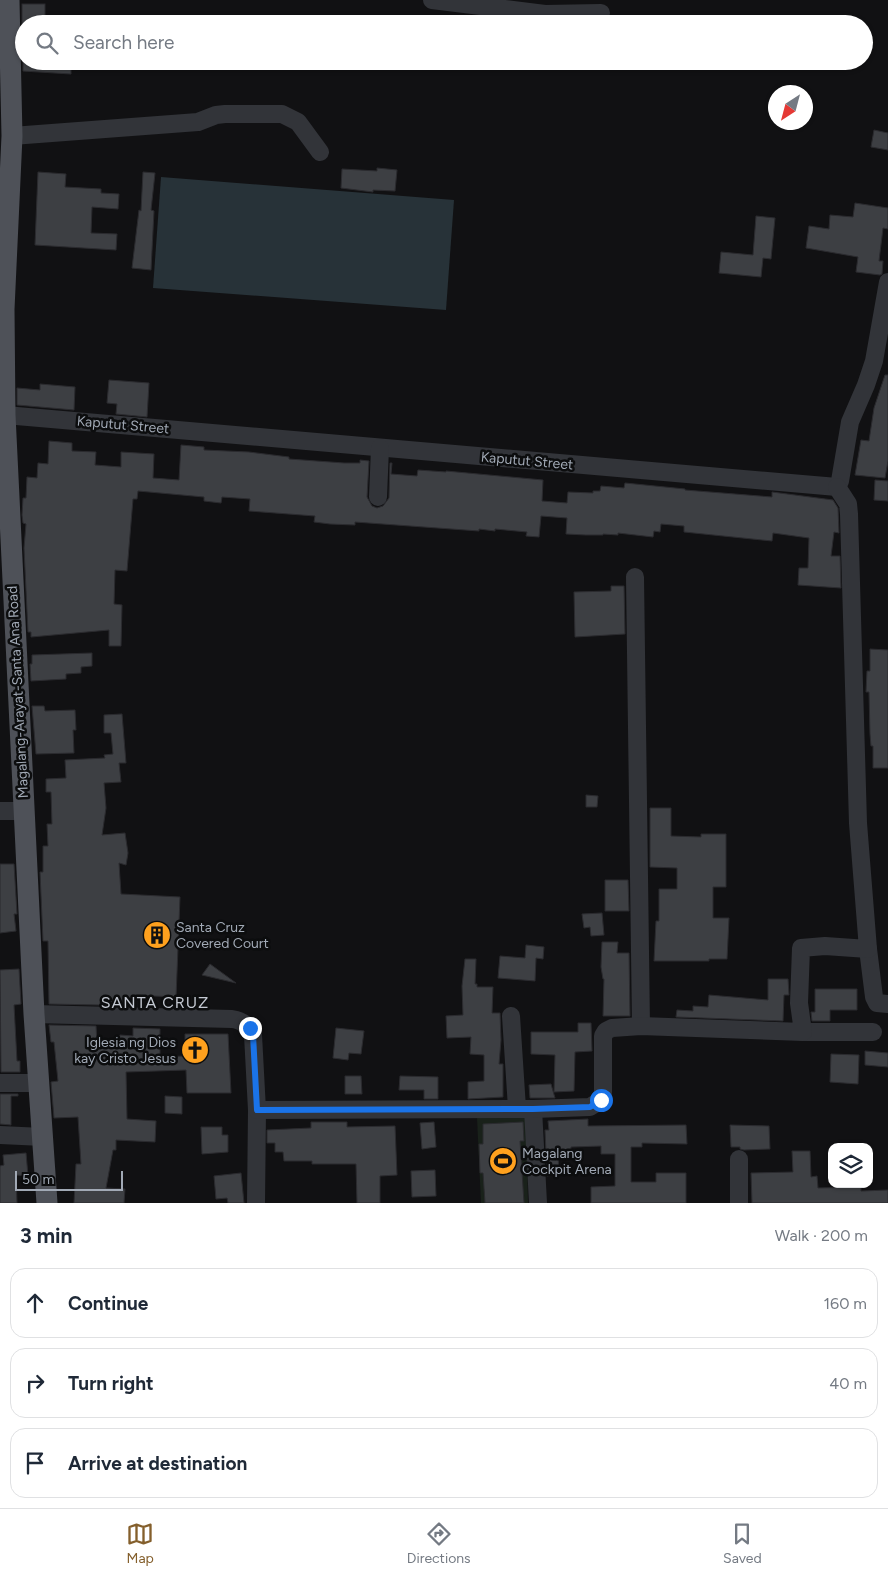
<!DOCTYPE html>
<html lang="en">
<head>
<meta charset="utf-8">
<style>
  :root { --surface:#fff; --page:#f2f2f3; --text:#1f2937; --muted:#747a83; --line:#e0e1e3; --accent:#845f2c }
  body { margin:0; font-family:Figtree,sans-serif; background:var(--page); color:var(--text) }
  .controls { position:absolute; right:15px; bottom:15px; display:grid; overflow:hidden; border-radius:10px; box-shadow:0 1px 4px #0004 }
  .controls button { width:45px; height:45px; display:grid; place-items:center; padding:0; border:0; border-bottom:1px solid var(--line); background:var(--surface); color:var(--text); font:25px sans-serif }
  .compass { position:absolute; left:768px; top:85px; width:45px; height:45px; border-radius:50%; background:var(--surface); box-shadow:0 1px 4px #0004; rotate:216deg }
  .scale { position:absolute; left:15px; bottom:12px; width:108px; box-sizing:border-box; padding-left:5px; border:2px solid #a1a9b5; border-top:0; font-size:14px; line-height:18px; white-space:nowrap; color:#a1a9b5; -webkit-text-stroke:4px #0c0d0e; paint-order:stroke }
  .stop { position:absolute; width:15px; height:15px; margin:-11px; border:4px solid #1a73e8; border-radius:50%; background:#fff }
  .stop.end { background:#1a73e8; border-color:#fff; box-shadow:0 1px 5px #0008 }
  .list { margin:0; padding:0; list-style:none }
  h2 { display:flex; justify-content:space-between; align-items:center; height:65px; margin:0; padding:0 20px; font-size:21px }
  h2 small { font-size:16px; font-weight:400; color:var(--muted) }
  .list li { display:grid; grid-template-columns:32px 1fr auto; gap:15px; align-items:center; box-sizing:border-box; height:70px; margin:0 10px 10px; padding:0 10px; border:1px solid var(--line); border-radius:15px }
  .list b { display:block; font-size:19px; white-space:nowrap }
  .list em { font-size:16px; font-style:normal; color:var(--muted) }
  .icon { flex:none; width:28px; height:28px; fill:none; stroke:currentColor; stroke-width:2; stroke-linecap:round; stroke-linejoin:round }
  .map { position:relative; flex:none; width:888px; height:1203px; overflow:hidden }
  .search { position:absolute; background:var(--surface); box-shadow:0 1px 4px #0004; left:15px; right:15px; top:15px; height:55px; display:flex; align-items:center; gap:12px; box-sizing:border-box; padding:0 18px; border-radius:28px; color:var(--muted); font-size:19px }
  .sheet { height:305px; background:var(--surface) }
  nav { display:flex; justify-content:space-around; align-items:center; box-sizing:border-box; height:70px; border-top:1px solid var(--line); background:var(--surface); font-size:14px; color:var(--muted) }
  nav a { display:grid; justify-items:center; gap:2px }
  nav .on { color:var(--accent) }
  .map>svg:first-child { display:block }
  .green { fill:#19211a }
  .water { fill:#273238 }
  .building { fill:#3d3f43; stroke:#2b2b2f }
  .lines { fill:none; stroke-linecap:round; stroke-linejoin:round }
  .minor { stroke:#323439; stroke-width:18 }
  .major { stroke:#4e5158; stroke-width:21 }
  .route { stroke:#1a73e8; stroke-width:6 }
  .labels { text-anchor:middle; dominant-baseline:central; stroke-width:5; stroke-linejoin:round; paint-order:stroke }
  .street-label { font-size:14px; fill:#a1a9b5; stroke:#0c0d0e }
  .poi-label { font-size:14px; fill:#a1a9b5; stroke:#0c0d0e; text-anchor:start }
  .quarter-label { font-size:16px; letter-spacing:1px; fill:#c3c8d1; stroke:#0c0d0e }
</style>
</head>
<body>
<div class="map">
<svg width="888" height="1203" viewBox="0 0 888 1203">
  <rect width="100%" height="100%" fill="#111113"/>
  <path class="green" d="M 477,1118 L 526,1118 L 528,1203 L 481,1203 Z"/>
  <path class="water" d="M 161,177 L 454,200 L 446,310 L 153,288 Z"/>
  <g class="building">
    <rect x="22" y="4" width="23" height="20"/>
    <path d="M 23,61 L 71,61 L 71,74 L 23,71 Z"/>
    <path d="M 874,130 L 888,133 L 888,150 L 871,147 Z"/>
    <path d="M 377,168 L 397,170 L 395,191 L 373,190 L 373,192 L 341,188 L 342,169 L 377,171 Z"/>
    <path d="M 38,172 L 66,174 L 65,187 L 101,189 L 101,193 L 119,194 L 118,209 L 92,207 L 91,233 L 117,234 L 116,250 L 35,245 Z"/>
    <path d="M 143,172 L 155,173 L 151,210 L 154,211 L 151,270 L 132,268 L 139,210 L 141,211 Z"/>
    <path d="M 855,203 L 888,208 L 888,229 L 883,228 L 879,261 L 883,261 L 882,274 L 880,275 L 856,272 L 858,257 L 806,248 L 809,226 L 829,229 L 830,215 L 853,217 Z"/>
    <path d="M 756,216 L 775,218 L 771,259 L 763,258 L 761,277 L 719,273 L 721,252 L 753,255 Z"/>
    <path d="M 885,375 L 888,375 L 888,461 L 885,478 L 855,475 L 861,440 L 869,441 L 874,408 Z"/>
    <path d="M 109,380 L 149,383 L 147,417 L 116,414 L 117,404 L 107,403 Z"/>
    <path d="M 40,384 L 75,387 L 74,410 L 17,405 L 17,388 L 40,390 Z"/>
    <path d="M 49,441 L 72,443 L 72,451 L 96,452 L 95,465 L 121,467 L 121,452 L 154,454 L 153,478 L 179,480 L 181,445 L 204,447 L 204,450 L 249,452 L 289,457 L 289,459 L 344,463 L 360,463 L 360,460 L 369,461 L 367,497 L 372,506 L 377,508 L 383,506 L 389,498 L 390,463 L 392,463 L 391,474 L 417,476 L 418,470 L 446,472 L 446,471 L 543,480 L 542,501 L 567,503 L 568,492 L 593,493 L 593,491 L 600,491 L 601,486 L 624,488 L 625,483 L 685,489 L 685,490 L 772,497 L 772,492 L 833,500 L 838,508 L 839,533 L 834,532 L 831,556 L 840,556 L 841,588 L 798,585 L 799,568 L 808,568 L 809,538 L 773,533 L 772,541 L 684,532 L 684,526 L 661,524 L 660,532 L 654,531 L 653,537 L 618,533 L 618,535 L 603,534 L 603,535 L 586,535 L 566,534 L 567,518 L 541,516 L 539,537 L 526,536 L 527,532 L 495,529 L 495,531 L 479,529 L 479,531 L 355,522 L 355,525 L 330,524 L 314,522 L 315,516 L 249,511 L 250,499 L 222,497 L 221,503 L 204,501 L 204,497 L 138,491 L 137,499 L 133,499 L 127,571 L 115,570 L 114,604 L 122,605 L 121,646 L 109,646 L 109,630 L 31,637 L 31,632 L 28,632 L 24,548 L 26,524 L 23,523 L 22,515 L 23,498 L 26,498 L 27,477 L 37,478 L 38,463 L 48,464 Z"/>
    <path d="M 875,480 L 888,481 L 888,501 L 874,500 Z"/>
    <path d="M 611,586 L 624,586 L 625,634 L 575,637 L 574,592 L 611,591 Z"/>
    <path d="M 870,649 L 888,650 L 888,768 L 873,768 L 873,746 L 871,746 L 870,734 L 869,692 L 866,692 L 867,671 L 870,671 Z"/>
    <path d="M 92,653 L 92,666 L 81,667 L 81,673 L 66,674 L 66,679 L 31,681 L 30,664 L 32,664 L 32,655 Z"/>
    <path d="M 32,706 L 44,706 L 45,711 L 75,710 L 76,730 L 73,730 L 74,753 L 36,754 Z"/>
    <path d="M 122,714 L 126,763 L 119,763 L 121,782 L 104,783 L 106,808 L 102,835 L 125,833 L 128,853 L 126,865 L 119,863 L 121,894 L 180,897 L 176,997 L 132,995 L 131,1003 L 100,1002 L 100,1005 L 49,1004 L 48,941 L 43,941 L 40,872 L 43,872 L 43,846 L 48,846 L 47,824 L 52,824 L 51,792 L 46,792 L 46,779 L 66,778 L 65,760 L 105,758 L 104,755 L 113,754 L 111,733 L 104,733 L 104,715 Z"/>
    <path d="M 586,795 L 598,796 L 597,807 L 586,807 Z"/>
    <path d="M 650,808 L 671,808 L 671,836 L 701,837 L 701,834 L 726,834 L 726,887 L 713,887 L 713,918 L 729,918 L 727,959 L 709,959 L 709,961 L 654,961 L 656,921 L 659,921 L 659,889 L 677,889 L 677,868 L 650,867 Z"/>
    <path d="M 0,864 L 14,864 L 17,914 L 14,914 L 16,931 L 0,933 Z"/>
    <path d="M 605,880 L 628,880 L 629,911 L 605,911 Z"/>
    <path d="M 602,913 L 604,935 L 591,936 L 590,927 L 584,928 L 582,914 Z"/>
    <path d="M 602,942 L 618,942 L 617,953 L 629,953 L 630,1016 L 603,1016 L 604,979 L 603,979 L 601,967 Z"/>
    <path d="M 526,945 L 544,947 L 543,959 L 536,958 L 535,981 L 498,978 L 500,956 L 525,958 Z"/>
    <path d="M 465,959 L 476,959 L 475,984 L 477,984 L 477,987 L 493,987 L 492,1013 L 500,1013 L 501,1040 L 499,1064 L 503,1064 L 503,1097 L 468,1099 L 468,1082 L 484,1081 L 484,1055 L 470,1054 L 471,1037 L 447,1038 L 446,1016 L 463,1015 L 462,986 Z"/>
    <path d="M 210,964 L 236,983 L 202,975 Z"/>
    <path d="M 19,969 L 21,1004 L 14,1005 L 17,1061 L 20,1061 L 20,1072 L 1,1072 L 0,970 Z"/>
    <path d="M 768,979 L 788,979 L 789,995 L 784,995 L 783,1021 L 676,1017 L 677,1010 L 693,1011 L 693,1006 L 708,1007 L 709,995 L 768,1000 Z"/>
    <path d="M 815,989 L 857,989 L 857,1010 L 830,1010 L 830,1021 L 812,1021 L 811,1012 L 815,1012 Z"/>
    <path d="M 578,1023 L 591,1023 L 592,1051 L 575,1052 L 574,1091 L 554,1092 L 555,1055 L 531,1054 L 531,1032 L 578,1032 Z"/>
    <path d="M 49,1025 L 96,1026 L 97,1044 L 119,1043 L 120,1035 L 133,1036 L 133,1028 L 160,1029 L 160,1057 L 185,1056 L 185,1034 L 228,1034 L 231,1093 L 187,1093 L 186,1070 L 126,1072 L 127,1119 L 156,1121 L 155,1142 L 116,1140 L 116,1150 L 113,1150 L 106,1188 L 125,1189 L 124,1203 L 74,1203 L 76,1164 L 81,1164 L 78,1117 L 54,1118 L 51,1082 L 58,1081 L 54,1042 L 51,1042 Z"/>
    <path d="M 336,1028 L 364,1031 L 361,1054 L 349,1053 L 348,1060 L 333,1058 Z"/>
    <path d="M 865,1051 L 888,1053 L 888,1067 L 865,1065 Z"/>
    <path d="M 831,1054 L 859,1055 L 858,1084 L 830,1082 Z"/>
    <path d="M 345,1076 L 361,1076 L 362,1094 L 345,1094 Z"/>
    <path d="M 400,1076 L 438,1077 L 438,1099 L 424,1099 L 424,1090 L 399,1090 Z"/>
    <path d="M 551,1084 L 555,1098 L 530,1098 L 529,1085 Z"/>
    <path d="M 0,1094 L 18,1094 L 18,1096 L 11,1096 L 11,1125 L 0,1124 Z"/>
    <path d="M 165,1096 L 182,1097 L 182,1114 L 165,1113 Z"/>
    <path d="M 588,1119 L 588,1126 L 686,1125 L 687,1144 L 642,1143 L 642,1147 L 631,1147 L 631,1182 L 656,1182 L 656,1173 L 686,1173 L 686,1203 L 591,1203 L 591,1187 L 615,1186 L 615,1154 L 601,1154 L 601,1146 L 571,1147 L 571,1154 L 558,1154 L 559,1175 L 547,1176 L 545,1130 L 549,1130 L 548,1121 Z"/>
    <path d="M 311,1122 L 347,1122 L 347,1127 L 395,1126 L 397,1175 L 380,1176 L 380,1203 L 357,1203 L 356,1164 L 312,1164 L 312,1161 L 284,1161 L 283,1152 L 275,1152 L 275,1143 L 267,1143 L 267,1130 L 311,1128 Z"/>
    <path d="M 434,1122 L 436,1147 L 422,1149 L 420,1123 Z"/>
    <path d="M 523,1122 L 524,1141 L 520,1141 L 524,1203 L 485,1203 L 483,1173 L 480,1173 L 479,1144 L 483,1144 L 483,1124 Z"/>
    <path d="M 730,1125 L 769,1126 L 770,1149 L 744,1150 L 740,1149 L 740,1147 L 731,1147 Z"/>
    <path d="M 201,1127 L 222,1127 L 222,1135 L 228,1135 L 228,1152 L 202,1154 Z"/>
    <path d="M 792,1151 L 810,1151 L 811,1177 L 817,1176 L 818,1188 L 861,1187 L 861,1191 L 888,1190 L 888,1203 L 752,1203 L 751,1173 L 793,1172 Z"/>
    <path d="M 26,1153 L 28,1176 L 16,1175 L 17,1203 L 0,1203 L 0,1166 L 4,1165 L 3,1155 Z"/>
    <path d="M 435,1170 L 436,1196 L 412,1197 L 411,1171 Z"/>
    <path d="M 241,1173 L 244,1203 L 228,1203 L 227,1198 L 216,1199 L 214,1176 Z"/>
  </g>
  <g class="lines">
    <g class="minor">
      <path d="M 432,0 L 545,14 L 601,13"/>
      <path d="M 12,136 L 198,122 L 216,115 L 225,114 L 282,114 L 298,122 L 320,152"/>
      <path d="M 5,415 L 837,487 L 840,481 L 850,422 L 866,385 L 874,361 L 888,282"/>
      <path d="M 378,497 L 380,448"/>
      <path d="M 635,577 L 641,1026"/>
      <path d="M 0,811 L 24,811"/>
      <path d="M 868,949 L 874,997 L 877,1003 L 888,1004"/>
      <path d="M 34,1014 L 232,1019 C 243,1021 248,1025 253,1035 L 257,1110 L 256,1203"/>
      <path d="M 511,1016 L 517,1108"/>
      <path d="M 803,1032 L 873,1032"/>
      <path d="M 0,1083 L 39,1083"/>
      <path d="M 533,1109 L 538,1203"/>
      <path d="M 257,1110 L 533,1109 L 590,1107 L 601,1100 L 603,1092 L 603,1036 L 606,1031 L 612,1028 L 641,1026 L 803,1032 L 799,1003 L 801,948 L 825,946 L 868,949 L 858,823 L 849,514 L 848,504 L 837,487"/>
      <path d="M 0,1135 L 43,1137"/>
      <path d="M 739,1159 L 739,1203"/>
    </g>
    <path class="major" d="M 9,0 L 12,136 L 4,309 L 5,415 L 34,1014 L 47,1203"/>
  </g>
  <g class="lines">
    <path class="route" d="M 250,1028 L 253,1035 L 257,1110 L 533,1109 L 590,1107 L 601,1100"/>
  </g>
  <defs>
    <g id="building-disc" transform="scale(1.4375)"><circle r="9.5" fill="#ffa11e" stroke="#0c0d0e"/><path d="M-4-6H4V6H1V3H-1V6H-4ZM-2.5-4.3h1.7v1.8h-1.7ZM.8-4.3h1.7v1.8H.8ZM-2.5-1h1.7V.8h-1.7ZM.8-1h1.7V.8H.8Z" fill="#111"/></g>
    <g id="church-disc" transform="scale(1.4375)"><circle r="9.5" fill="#ffa11e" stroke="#0c0d0e"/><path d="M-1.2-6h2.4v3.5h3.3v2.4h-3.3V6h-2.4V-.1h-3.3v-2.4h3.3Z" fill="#111"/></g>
    <g id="stadium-disc" transform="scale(1.4375)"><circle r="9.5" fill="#ffa11e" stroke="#0c0d0e"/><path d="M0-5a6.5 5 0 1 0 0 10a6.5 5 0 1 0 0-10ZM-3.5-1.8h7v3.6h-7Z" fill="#111"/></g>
  </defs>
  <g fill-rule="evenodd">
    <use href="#building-disc" x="157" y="935"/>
    <use href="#church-disc" x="195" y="1050"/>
    <use href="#stadium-disc" x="503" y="1161"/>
  </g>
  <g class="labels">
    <g class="street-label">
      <text transform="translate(123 425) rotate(5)">Kaputut Street</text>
      <text transform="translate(527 461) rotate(5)">Kaputut Street</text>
      <text transform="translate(18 692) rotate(-93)">Magalang-Arayat-Santa Ana Road</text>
    </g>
    <g class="poi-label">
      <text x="176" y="927">Santa Cruz<tspan x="176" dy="16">Covered Court</tspan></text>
      <text x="176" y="1042" text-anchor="end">Iglesia ng Dios<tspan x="176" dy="16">kay Cristo Jesus</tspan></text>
      <text x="522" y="1153">Magalang<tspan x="522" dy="16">Cockpit Arena</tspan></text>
    </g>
    <g class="quarter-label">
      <text x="155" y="1002">SANTA CRUZ</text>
    </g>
  </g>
</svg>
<div class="controls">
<button><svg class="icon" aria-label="layers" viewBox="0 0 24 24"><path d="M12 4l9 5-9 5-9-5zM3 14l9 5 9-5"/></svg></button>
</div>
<svg class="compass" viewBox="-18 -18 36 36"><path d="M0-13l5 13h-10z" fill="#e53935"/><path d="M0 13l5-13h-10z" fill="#747a83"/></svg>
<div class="scale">50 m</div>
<div class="stop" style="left:601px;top:1100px"></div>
<div class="stop end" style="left:250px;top:1028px"></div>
<div class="search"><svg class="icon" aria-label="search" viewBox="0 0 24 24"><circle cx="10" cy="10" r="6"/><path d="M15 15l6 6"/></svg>Search here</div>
</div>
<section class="sheet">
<h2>3 min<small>Walk · 200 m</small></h2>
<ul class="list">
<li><svg class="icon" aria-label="ahead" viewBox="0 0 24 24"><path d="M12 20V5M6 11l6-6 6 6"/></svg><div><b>Continue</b></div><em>160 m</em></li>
<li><svg class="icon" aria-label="right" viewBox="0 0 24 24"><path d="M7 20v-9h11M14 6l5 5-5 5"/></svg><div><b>Turn right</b></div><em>40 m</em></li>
<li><svg class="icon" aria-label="arrive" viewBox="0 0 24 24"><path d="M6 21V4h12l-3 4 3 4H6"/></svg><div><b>Arrive at destination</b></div></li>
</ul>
</section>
<nav>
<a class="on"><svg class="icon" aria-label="map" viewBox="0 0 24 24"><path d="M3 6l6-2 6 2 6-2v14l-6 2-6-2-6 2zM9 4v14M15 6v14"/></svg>Map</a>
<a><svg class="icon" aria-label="directions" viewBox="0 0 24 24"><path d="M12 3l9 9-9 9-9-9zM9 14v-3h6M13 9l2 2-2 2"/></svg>Directions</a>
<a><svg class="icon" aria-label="saved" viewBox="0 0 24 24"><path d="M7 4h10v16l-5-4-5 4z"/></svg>Saved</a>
</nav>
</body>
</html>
